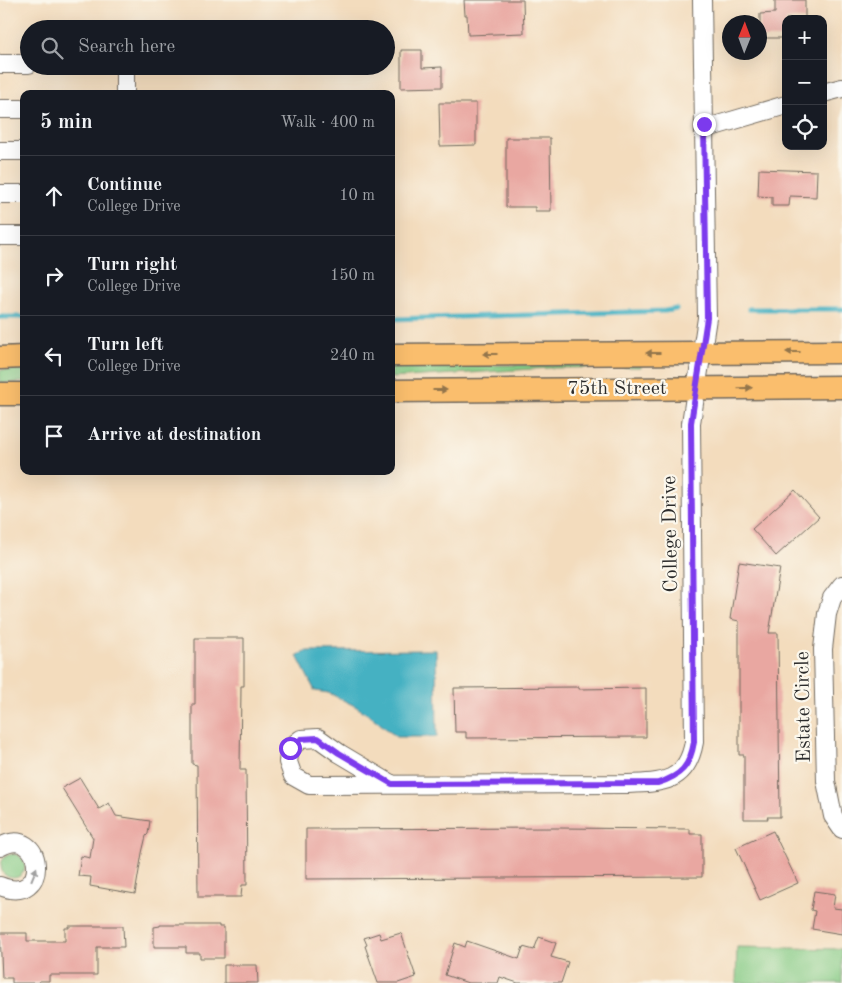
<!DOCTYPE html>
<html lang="en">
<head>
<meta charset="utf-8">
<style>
  :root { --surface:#171b24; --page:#242831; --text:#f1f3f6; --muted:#9ea1a6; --line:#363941 }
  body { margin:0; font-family:"Old Standard TT",serif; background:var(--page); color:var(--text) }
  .controls { position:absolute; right:15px; top:15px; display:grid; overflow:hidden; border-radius:10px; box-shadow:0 5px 20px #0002 }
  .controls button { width:45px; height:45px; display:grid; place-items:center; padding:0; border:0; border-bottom:1px solid var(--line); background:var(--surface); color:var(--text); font:25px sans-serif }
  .compass { position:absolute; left:722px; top:15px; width:45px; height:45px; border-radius:50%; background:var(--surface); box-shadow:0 5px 20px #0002; rotate:1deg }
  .stop { position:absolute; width:15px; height:15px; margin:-11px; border:4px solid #7c3aed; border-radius:50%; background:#fff }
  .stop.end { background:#7c3aed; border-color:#fff; box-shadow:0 1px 5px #0008 }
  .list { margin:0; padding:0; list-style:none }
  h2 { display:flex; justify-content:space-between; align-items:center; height:65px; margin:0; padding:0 20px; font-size:21px }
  h2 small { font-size:16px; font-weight:400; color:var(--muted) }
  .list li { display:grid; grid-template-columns:32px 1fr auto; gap:15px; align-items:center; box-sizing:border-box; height:80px; padding:0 20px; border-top:1px solid var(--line) }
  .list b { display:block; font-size:19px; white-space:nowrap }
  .list p { margin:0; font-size:16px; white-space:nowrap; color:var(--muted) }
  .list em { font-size:16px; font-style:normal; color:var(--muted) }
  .icon { flex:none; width:28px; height:28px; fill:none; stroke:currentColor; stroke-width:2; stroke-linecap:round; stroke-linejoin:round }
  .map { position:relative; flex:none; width:842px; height:983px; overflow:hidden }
  .search { position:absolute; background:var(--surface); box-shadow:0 5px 20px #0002; left:20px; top:20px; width:375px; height:55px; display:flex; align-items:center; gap:12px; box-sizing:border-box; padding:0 18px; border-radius:28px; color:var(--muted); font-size:19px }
  .panel { position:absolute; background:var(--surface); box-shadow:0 5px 20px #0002; left:20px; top:90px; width:375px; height:385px; border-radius:10px }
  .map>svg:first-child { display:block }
  .green { fill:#85ca84; stroke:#587a58 }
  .water { fill:#44b1c2; stroke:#386e76 }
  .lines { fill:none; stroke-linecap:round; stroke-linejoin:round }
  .stream { stroke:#44b1c2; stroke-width:5 }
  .building { fill:#e9a7a1 }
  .minor-casing { stroke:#71695e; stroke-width:20 }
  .major-casing { stroke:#71695e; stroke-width:25 }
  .minor { stroke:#fff; stroke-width:18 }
  .major { stroke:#fabe6d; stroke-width:22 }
  .oneway { fill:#92744c }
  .oneway2 { fill:#a0a0a0 }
  .route { stroke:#7c3aed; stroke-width:6 }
  .labels { text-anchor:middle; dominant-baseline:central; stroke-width:4.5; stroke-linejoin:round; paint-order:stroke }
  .street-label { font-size:20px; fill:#2b2b2b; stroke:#fbf7ec }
</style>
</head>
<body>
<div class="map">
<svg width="842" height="983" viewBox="0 0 842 983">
  <rect width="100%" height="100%" fill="#fbf7ec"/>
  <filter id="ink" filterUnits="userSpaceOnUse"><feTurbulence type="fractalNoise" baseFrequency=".02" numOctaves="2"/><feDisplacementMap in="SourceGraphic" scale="10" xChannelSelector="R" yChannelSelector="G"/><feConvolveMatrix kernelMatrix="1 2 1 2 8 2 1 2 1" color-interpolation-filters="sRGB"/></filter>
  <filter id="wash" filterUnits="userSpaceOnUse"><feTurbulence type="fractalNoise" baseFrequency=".0096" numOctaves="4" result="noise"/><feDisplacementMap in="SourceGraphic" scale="20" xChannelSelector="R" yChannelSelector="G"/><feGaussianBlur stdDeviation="1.12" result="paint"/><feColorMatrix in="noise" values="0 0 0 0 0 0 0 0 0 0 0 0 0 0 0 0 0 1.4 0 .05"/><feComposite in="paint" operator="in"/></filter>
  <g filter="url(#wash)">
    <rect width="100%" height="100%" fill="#f3dcbd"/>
    <g class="green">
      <path d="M 641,364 L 641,367 L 548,368 L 391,378 L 391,366 Z"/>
      <path d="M 24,369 L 24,382 L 0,383 L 0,370 Z"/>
      <circle cx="13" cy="866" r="12"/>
      <path d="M 737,947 L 842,949 L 842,983 L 736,983 Z"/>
    </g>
    <path class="water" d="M 436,650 L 437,737 L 396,737 L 372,717 L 355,706 L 329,693 L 315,691 L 297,656 L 306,651 Z"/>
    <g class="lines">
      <g class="stream">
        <path d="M 749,309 L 842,309"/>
        <path d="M 0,317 L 24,317"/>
        <path d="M 391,319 L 665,311 L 676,309"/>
      </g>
    </g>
    <g id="blocks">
      <g class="building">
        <path d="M 464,0 L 523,0 L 524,33 L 468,35 L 467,15 L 465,15 Z"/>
        <path d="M 775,0 L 805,0 L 805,19 L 786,19 L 786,38 L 760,38 L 760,14 L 775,13 Z"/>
        <path d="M 401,50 L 422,50 L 422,68 L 442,67 L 442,87 L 401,88 Z"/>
        <path d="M 439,103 L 476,103 L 476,145 L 440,146 Z"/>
        <path d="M 506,138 L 550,138 L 551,211 L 535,211 L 535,207 L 506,207 Z"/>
        <path d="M 759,169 L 817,171 L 816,197 L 790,196 L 789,206 L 772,206 L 772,197 L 758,196 Z"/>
        <path d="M 795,490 L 819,517 L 776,556 L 752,529 Z"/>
        <path d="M 739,562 L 780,568 L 769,633 L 778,633 L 780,817 L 767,817 L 768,819 L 744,819 L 744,755 L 739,755 L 739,621 L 730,619 Z"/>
        <path d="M 195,638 L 244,638 L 244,686 L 241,686 L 240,770 L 246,770 L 247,885 L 242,885 L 241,897 L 198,897 L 197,765 L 192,764 L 192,704 L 195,704 Z"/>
        <path d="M 579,687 L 579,689 L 646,688 L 646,737 L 466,738 L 466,732 L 455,732 L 454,688 Z"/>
        <path d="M 80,778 L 99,809 L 109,803 L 116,816 L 150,821 L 148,834 L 146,836 L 142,853 L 135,894 L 90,886 L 91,877 L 78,876 L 81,856 L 90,858 L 93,838 L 62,788 Z"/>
        <path d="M 557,828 L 690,829 L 690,834 L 702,834 L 702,877 L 306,879 L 306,829 Z"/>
        <path d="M 773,831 L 798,883 L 760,900 L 736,848 Z"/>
        <path d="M 814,891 L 835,894 L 833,908 L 842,909 L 842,934 L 812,929 L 815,911 L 811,910 Z"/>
        <path d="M 160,925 L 219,925 L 219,927 L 224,927 L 224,958 L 200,958 L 200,953 L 186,953 L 186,947 L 154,947 L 154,927 L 160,926 Z"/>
        <path d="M 69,926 L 123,926 L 124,947 L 97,947 L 97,975 L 49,975 L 49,981 L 39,981 L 39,983 L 12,983 L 12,978 L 2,978 L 0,933 L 27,933 L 27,941 L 65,941 L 65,928 L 69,928 Z"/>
        <path d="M 379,933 L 381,939 L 401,933 L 416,977 L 398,983 L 378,983 L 365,946 L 367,945 L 364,938 Z"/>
        <path d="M 539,937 L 556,943 L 551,957 L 568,962 L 561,983 L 518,983 L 500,977 L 498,983 L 468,983 L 445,975 L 455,943 L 465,947 L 467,941 L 519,959 L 523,947 L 534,950 Z"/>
        <path d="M 224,965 L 257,965 L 258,983 L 224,983 Z"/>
      </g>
    </g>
  </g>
  <g filter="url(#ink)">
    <use href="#blocks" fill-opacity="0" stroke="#71695e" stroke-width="1"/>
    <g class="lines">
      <g class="minor-casing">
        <g id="minor">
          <path d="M 0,64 L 29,64"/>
          <path d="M 823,93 L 842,88"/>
          <path d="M 125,94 L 125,66"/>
          <path d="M 0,109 L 24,109"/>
          <path d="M 704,129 L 786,105"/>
          <path d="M 0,151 L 24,151"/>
          <path d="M 0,194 L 24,194"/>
          <path d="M 0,236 L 24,236"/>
          <path d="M 842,585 L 832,598 L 827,614 L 823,649 L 826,781 L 833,816 L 842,829"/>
          <path d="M 391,784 L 339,753 L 318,738 L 301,739 L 290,748 L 288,762 L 293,776 L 309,785 L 626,784 C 661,783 687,783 694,742 L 691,423 L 707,318 L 702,0"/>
          <path d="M 0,847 C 44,822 52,907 0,886"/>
        </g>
      </g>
      <g class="major-casing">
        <g id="major">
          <path d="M 391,355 L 842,352"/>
          <path d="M 0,358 L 24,357"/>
          <path d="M 391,391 L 842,387"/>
          <path d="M 0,394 L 24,394"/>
        </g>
      </g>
      <use href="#minor" class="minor"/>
      <use href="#major" class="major"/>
    </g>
    <defs><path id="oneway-solid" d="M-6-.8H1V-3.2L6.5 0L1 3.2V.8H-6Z" transform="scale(1.25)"/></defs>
    <g class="oneway">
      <use href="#oneway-solid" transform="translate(793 352) rotate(180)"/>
      <use href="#oneway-solid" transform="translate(653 353) rotate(180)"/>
      <use href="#oneway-solid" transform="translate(490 354) rotate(180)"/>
      <use href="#oneway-solid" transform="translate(745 388) rotate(-1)"/>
      <use href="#oneway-solid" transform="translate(440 390)"/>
    </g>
    <use class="oneway2" href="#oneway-solid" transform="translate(34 874) rotate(-68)"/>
  </g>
  <g class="lines" filter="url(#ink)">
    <path class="route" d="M 290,748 L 301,739 L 318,738 L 339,753 L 392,784 L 658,783 C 681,776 690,766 694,742 L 691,423 L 707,318 L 704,124"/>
  </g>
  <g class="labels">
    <g class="street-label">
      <text x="617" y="389">75th Street</text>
      <text transform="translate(671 534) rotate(-91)">College Drive</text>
      <text transform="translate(804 707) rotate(-91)">Estate Circle</text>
    </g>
  </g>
</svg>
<div class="controls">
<button>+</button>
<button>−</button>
<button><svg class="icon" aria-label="locate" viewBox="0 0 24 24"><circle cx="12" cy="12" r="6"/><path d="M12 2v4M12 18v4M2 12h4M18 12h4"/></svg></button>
</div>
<svg class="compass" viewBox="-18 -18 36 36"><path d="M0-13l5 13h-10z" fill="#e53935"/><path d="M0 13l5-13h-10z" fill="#9ea1a6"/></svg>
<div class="stop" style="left:290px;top:748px"></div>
<div class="stop end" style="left:704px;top:124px"></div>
<div class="search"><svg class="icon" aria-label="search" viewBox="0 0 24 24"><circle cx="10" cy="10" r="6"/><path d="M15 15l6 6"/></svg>Search here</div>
<section class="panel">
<h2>5 min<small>Walk · 400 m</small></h2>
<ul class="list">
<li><svg class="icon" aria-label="ahead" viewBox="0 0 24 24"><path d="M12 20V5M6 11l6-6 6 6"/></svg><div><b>Continue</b><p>College Drive</p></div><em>10 m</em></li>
<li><svg class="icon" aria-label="right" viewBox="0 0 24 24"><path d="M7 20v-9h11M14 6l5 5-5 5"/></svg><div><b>Turn right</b><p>College Drive</p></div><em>150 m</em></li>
<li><svg class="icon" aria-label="left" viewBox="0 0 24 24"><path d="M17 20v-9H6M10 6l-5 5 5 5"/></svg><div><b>Turn left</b><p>College Drive</p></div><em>240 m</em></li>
<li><svg class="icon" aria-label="arrive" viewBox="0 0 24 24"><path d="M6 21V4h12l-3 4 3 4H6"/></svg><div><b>Arrive at destination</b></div></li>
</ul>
</section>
</div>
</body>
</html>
